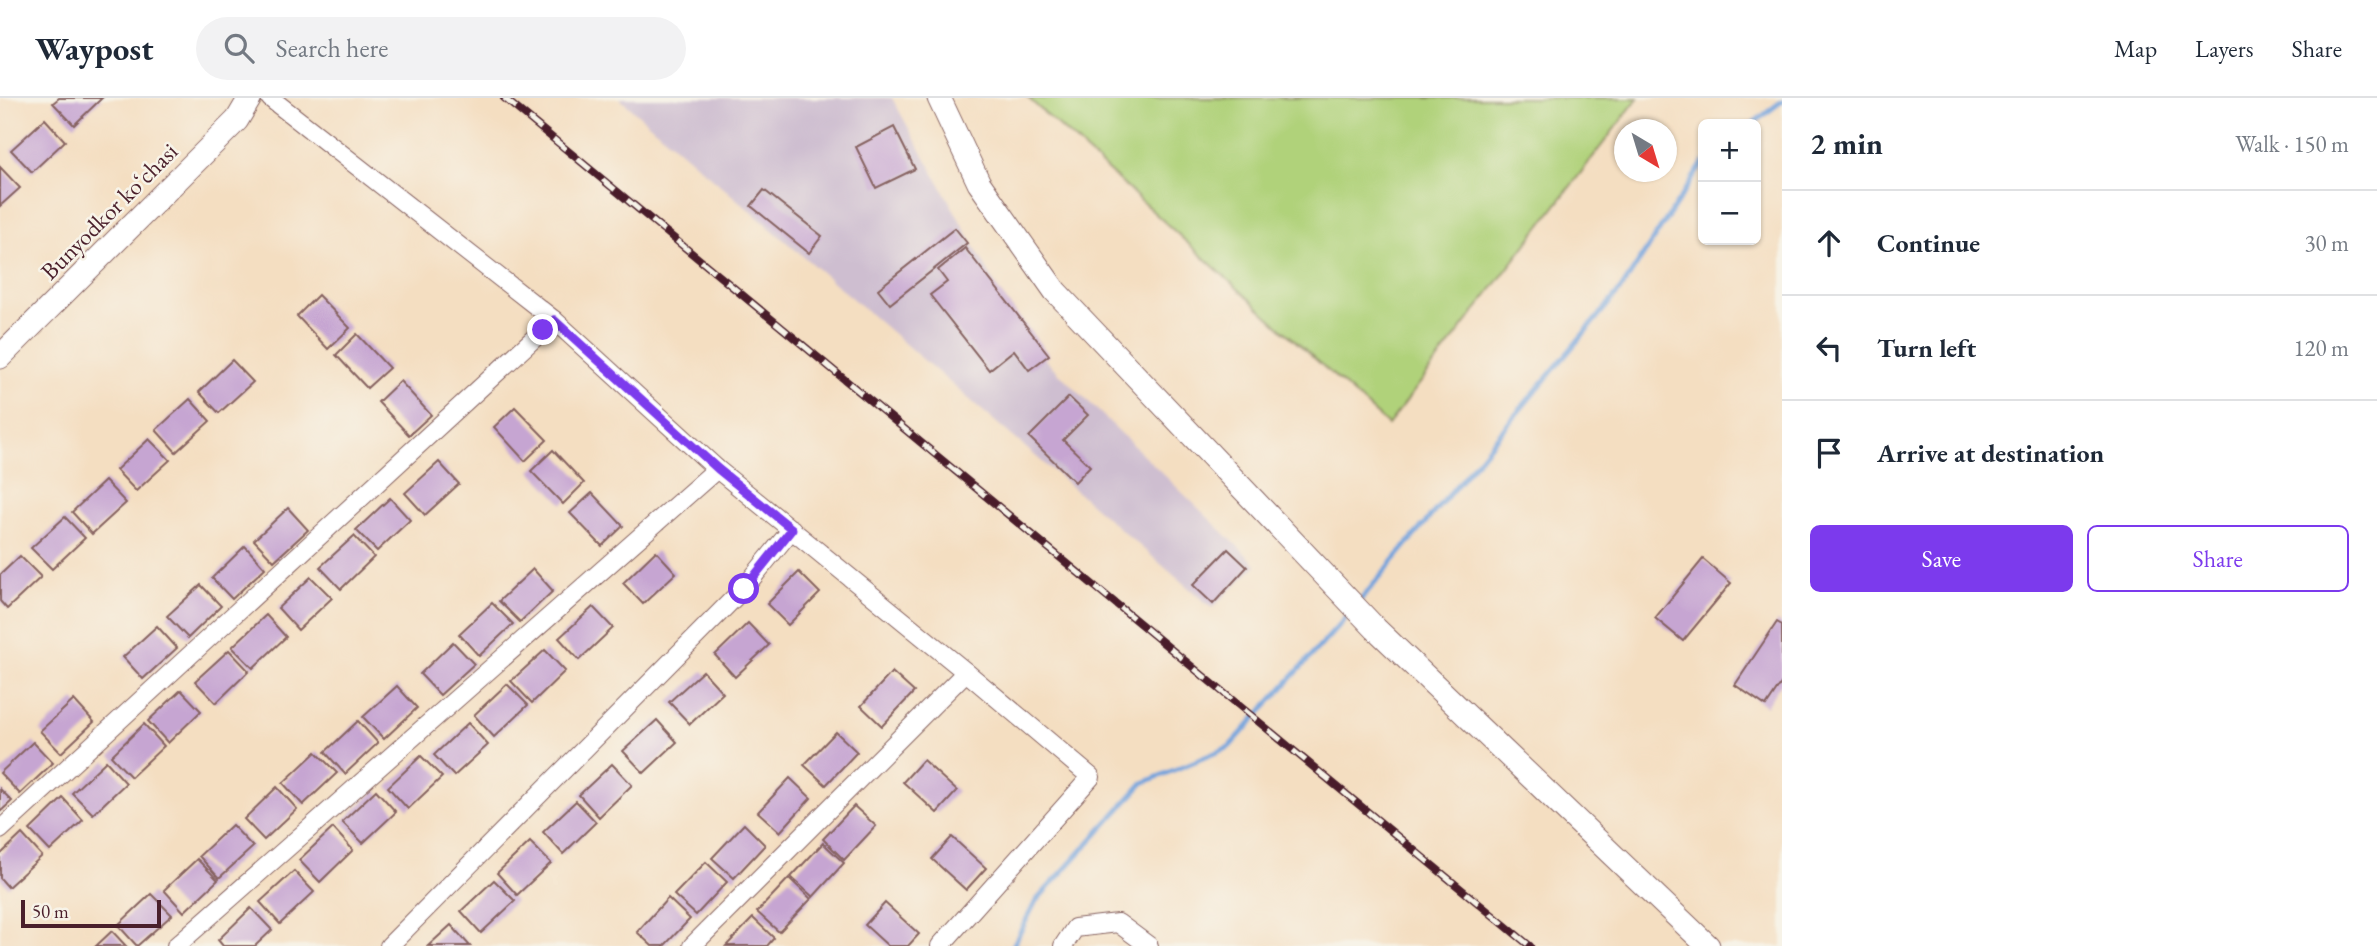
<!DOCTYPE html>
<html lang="en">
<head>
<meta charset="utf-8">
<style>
  :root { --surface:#fff; --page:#f2f2f3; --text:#1f2937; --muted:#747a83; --line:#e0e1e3; --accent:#7c3aed }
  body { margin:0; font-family:"EB Garamond",serif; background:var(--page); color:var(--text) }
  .controls { position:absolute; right:21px; top:21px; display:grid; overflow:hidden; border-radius:10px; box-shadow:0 2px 5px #0004 }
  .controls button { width:63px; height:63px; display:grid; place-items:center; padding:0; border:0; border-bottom:2px solid var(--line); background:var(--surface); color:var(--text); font:35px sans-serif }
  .compass { position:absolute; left:1614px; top:21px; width:63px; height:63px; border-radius:50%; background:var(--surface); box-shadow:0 2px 5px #0004; rotate:142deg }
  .scale { position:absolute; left:21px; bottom:18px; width:140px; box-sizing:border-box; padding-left:7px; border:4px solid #4a1f2b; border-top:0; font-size:19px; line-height:24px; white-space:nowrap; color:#4a1f2b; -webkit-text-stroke:5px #f7f3e8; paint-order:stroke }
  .stop { position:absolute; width:21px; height:21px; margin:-16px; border:5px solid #7c3aed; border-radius:50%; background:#fff }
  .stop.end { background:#7c3aed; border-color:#fff; box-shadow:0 2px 7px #0008 }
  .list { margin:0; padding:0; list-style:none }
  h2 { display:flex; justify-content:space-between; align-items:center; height:91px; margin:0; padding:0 28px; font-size:30px }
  h2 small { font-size:23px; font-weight:400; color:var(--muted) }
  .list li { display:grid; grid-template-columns:46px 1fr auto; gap:21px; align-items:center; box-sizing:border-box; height:105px; padding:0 28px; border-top:2px solid var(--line) }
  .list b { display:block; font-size:26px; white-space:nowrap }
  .list em { font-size:23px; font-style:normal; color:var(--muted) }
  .actions { display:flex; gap:14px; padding:21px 28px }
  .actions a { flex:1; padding:16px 0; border:2px solid var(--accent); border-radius:10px; text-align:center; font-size:24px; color:var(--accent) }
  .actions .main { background:var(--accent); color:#fff }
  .icon { flex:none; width:38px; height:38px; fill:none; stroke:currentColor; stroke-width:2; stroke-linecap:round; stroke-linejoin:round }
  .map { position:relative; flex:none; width:1782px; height:848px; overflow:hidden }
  header { display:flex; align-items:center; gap:42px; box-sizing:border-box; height:98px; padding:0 35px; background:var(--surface); border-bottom:2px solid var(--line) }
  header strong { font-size:33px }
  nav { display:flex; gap:38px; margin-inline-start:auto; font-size:24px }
  .search { width:490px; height:63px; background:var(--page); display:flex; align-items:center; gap:18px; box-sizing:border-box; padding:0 24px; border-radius:38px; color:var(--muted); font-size:26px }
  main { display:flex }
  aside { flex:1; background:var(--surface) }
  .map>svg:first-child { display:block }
  .industrial { fill:#cebed0 }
  .green { fill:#b0d27a; stroke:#7d7852; stroke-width:2 }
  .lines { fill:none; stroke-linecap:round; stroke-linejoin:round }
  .stream { stroke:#72a2dc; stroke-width:5 }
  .building { fill:#c6a5d2 }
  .minor-casing { stroke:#866260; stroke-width:20 }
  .major-casing { stroke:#866260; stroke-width:25 }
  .minor { stroke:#fff; stroke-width:18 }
  .major { stroke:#fff; stroke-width:23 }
  .rail-casing { stroke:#4a1f2b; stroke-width:8 }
  .rail { stroke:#f7f3e8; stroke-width:5; stroke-dasharray:16; stroke-linecap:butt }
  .route { stroke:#7c3aed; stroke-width:9 }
  .labels { text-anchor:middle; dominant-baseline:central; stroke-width:5; stroke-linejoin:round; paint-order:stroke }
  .street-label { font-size:24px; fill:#4a1f2b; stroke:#f7f3e8 }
</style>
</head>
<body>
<header>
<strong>Waypost</strong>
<div class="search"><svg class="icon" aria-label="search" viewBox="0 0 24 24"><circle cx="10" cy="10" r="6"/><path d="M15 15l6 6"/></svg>Search here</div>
<nav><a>Map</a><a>Layers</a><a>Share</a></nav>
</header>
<main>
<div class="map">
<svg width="1782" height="848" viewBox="0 0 1782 848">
  <rect width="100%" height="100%" fill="#f7f3e8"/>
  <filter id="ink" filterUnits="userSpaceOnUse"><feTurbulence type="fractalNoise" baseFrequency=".0143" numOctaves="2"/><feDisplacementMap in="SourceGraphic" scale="14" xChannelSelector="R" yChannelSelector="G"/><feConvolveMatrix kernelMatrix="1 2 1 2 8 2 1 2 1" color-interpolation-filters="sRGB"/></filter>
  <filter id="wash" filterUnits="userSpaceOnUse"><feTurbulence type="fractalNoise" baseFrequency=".00686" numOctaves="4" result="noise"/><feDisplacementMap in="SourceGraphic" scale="28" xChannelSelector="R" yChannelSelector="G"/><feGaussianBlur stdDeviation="1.57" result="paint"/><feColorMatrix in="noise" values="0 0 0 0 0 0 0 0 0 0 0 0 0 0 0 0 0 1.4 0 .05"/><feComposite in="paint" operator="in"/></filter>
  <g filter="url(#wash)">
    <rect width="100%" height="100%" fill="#f4dec1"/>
    <path class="industrial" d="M 619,0 L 892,0 L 1028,245 L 1257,467 L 1212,510 Z"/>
    <path class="green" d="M 1028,0 L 1638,0 L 1388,327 Z"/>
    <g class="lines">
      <g class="stream">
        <path d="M 1752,26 L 1782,3"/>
        <path d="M 1358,505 L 1621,191 L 1703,65"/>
        <path d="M 1013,848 L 1036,803 L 1143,685 L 1229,649 L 1352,513"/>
      </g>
    </g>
    <g id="blocks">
      <g class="building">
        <path d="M 59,0 L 102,0 L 74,27 L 53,5 Z"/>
        <path d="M 45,21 L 65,43 L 32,74 L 11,52 Z"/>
        <path d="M 894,29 L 915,71 L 876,90 L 856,49 Z"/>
        <path d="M 0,69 L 20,90 L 0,108 Z"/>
        <path d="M 764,92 L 822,138 L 809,155 L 751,108 Z"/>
        <path d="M 955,130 L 967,145 L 890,206 L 878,191 Z"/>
        <path d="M 965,150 L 1049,257 L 1029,272 L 1014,252 L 989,272 L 930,197 L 947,184 L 938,172 Z"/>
        <path d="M 318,197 L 350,230 L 328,251 L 297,218 Z"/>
        <path d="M 357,236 L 389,270 L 367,290 L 336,257 Z"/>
        <path d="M 232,262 L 253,284 L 219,315 L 199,294 Z"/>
        <path d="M 400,283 L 431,317 L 409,337 L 378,304 Z"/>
        <path d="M 1069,299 L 1088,317 L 1063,342 L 1090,368 L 1075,384 L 1029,339 Z"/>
        <path d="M 190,301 L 210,323 L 176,354 L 156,332 Z"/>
        <path d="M 515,309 L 547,342 L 525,363 L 494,329 Z"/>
        <path d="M 149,341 L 170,362 L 136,393 L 116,372 Z"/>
        <path d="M 553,352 L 584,385 L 563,406 L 531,373 Z"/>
        <path d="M 439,364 L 459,386 L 425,417 L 405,395 Z"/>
        <path d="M 105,383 L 126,405 L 92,436 L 72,414 Z"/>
        <path d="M 592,395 L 623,428 L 602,448 L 570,415 Z"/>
        <path d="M 390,400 L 410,422 L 377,453 L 356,432 Z"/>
        <path d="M 288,410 L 308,432 L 274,463 L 254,442 Z"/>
        <path d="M 65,419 L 85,440 L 52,471 L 31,450 Z"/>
        <path d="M 354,438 L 374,459 L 341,491 L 320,469 Z"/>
        <path d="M 245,448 L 265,470 L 232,501 L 212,480 Z"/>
        <path d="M 1228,451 L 1247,469 L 1213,506 L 1193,487 Z"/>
        <path d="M 656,453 L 676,475 L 643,506 L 623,485 Z"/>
        <path d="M 20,458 L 41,479 L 7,511 L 0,503 L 0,477 Z"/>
        <path d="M 1703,461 L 1731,485 L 1683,543 L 1655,520 Z"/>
        <path d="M 533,471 L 553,493 L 520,524 L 499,503 Z"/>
        <path d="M 799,474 L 820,495 L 788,527 L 767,506 Z"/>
        <path d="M 311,479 L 332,500 L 298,532 L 278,510 Z"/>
        <path d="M 201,487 L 221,508 L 188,540 L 167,518 Z"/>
        <path d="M 492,505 L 513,526 L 479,558 L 459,536 Z"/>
        <path d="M 593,509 L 613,530 L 579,562 L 559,540 Z"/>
        <path d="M 266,517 L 286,539 L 253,570 L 232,549 Z"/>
        <path d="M 1777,524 L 1782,527 L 1782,584 L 1766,608 L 1735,587 Z"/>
        <path d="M 748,525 L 769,547 L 735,579 L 715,557 Z"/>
        <path d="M 157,528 L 177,550 L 143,581 L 123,559 Z"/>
        <path d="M 453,544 L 474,566 L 440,597 L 420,576 Z"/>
        <path d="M 229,552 L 249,573 L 216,605 L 195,583 Z"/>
        <path d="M 545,552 L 565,573 L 532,605 L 511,583 Z"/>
        <path d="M 703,573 L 723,595 L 690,626 L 669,604 Z"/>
        <path d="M 892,574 L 914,594 L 882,628 L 861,608 Z"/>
        <path d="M 507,586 L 528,607 L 494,639 L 474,617 Z"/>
        <path d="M 397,588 L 417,610 L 384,641 L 363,619 Z"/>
        <path d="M 181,592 L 201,613 L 168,645 L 148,623 Z"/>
        <path d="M 74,602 L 94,624 L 61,655 L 40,633 Z"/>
        <path d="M 657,622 L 677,644 L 644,675 L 623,653 Z"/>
        <path d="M 358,623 L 378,645 L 345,676 L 325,654 Z"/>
        <path d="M 468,625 L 488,647 L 454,678 L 434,657 Z"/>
        <path d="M 144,626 L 164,648 L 131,679 L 111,658 Z"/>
        <path d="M 836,634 L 857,654 L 826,687 L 804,667 Z"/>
        <path d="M 33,644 L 53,665 L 20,696 L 0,675 Z"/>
        <path d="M 316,654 L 337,675 L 303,707 L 283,685 Z"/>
        <path d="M 421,658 L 442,679 L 408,711 L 388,689 Z"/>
        <path d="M 923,662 L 957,693 L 937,715 L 903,684 Z"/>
        <path d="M 106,663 L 126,685 L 93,716 L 72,695 Z"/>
        <path d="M 612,666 L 632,687 L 599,719 L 579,697 Z"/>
        <path d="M 790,680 L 811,700 L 780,734 L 758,714 Z"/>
        <path d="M 277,689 L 297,711 L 264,742 L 244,721 Z"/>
        <path d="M 0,691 L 12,703 L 0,714 Z"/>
        <path d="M 376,692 L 396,714 L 363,745 L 342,724 Z"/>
        <path d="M 63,700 L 83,722 L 50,753 L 30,732 Z"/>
        <path d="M 576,703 L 596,724 L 563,756 L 543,734 Z"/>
        <path d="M 854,708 L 876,728 L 844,762 L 823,741 Z"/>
        <path d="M 744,726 L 765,747 L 734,780 L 712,760 Z"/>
        <path d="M 232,727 L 253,749 L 219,780 L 199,758 Z"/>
        <path d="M 333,730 L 353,752 L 320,784 L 299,762 Z"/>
        <path d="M 22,736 L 42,758 L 8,789 L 0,780 L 0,757 Z"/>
        <path d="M 952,739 L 986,770 L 966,792 L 932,761 Z"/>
        <path d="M 530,744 L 551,765 L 517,797 L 497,775 Z"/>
        <path d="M 823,745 L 844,765 L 813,799 L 791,779 Z"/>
        <path d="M 197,761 L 218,782 L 184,814 L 164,792 Z"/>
        <path d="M 706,764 L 727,784 L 696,817 L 674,797 Z"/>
        <path d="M 294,773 L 314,794 L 280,826 L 260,804 Z"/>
        <path d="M 789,780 L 811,801 L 779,834 L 757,814 Z"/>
        <path d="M 494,782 L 515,803 L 481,835 L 461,813 Z"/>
        <path d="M 151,796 L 172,817 L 137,848 L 118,827 Z"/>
        <path d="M 668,800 L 690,821 L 664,848 L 652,848 L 637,834 Z"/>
        <path d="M 885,805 L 919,836 L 908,848 L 888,848 L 865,827 Z"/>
        <path d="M 251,810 L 272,832 L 255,848 L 223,848 L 218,842 Z"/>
        <path d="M 753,820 L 774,840 L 767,848 L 726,848 Z"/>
        <path d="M 451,827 L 470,848 L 428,848 Z"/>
        <path d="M 112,833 L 126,848 L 96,848 Z"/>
      </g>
    </g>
  </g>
  <g filter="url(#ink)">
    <use href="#blocks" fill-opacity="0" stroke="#866260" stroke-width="2"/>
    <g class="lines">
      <g class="minor-casing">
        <g id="minor">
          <path d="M 270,0 L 554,222 L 717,371 L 966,574 L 1091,679 L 940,848"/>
          <path d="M 0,732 L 554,222"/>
          <path d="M 176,848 L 717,371"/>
          <path d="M 389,848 L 744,490 L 792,431"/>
          <path d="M 692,848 L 966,574"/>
          <path d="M 1063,848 L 1075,830 L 1118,825 L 1149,848"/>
        </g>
      </g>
      <g class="major-casing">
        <g id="major">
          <path d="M 939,0 L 979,85 L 1055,193 L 1376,531 L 1708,848"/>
          <path d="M 0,259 L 237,22 L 250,0"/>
        </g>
      </g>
      <use href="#minor" class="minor"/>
      <use href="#major" class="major"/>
      <g class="rail-casing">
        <path id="rail" d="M 504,0 L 1530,848"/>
      </g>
      <use href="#rail" class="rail"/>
    </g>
  </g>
  <g class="lines" filter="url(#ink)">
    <path class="route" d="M 543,232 L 554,222 L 718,371 L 792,431 L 744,491"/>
  </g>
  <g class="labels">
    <g class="street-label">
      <text transform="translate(109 113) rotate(-45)">Bunyodkor koʻchasi</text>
    </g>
  </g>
</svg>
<div class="controls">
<button>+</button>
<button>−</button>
</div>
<svg class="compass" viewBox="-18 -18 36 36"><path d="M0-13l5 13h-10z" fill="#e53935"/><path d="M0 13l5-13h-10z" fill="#747a83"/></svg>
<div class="scale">50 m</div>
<div class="stop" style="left:744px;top:491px"></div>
<div class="stop end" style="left:543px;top:232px"></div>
</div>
<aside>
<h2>2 min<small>Walk · 150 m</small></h2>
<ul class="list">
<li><svg class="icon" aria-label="ahead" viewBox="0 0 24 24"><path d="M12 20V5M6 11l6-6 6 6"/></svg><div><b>Continue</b></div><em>30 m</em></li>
<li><svg class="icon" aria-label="left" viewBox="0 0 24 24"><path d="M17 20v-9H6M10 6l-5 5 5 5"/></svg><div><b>Turn left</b></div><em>120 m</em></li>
<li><svg class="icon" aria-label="arrive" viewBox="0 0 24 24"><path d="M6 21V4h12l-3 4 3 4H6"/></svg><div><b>Arrive at destination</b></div></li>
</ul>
<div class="actions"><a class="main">Save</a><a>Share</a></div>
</aside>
</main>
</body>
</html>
